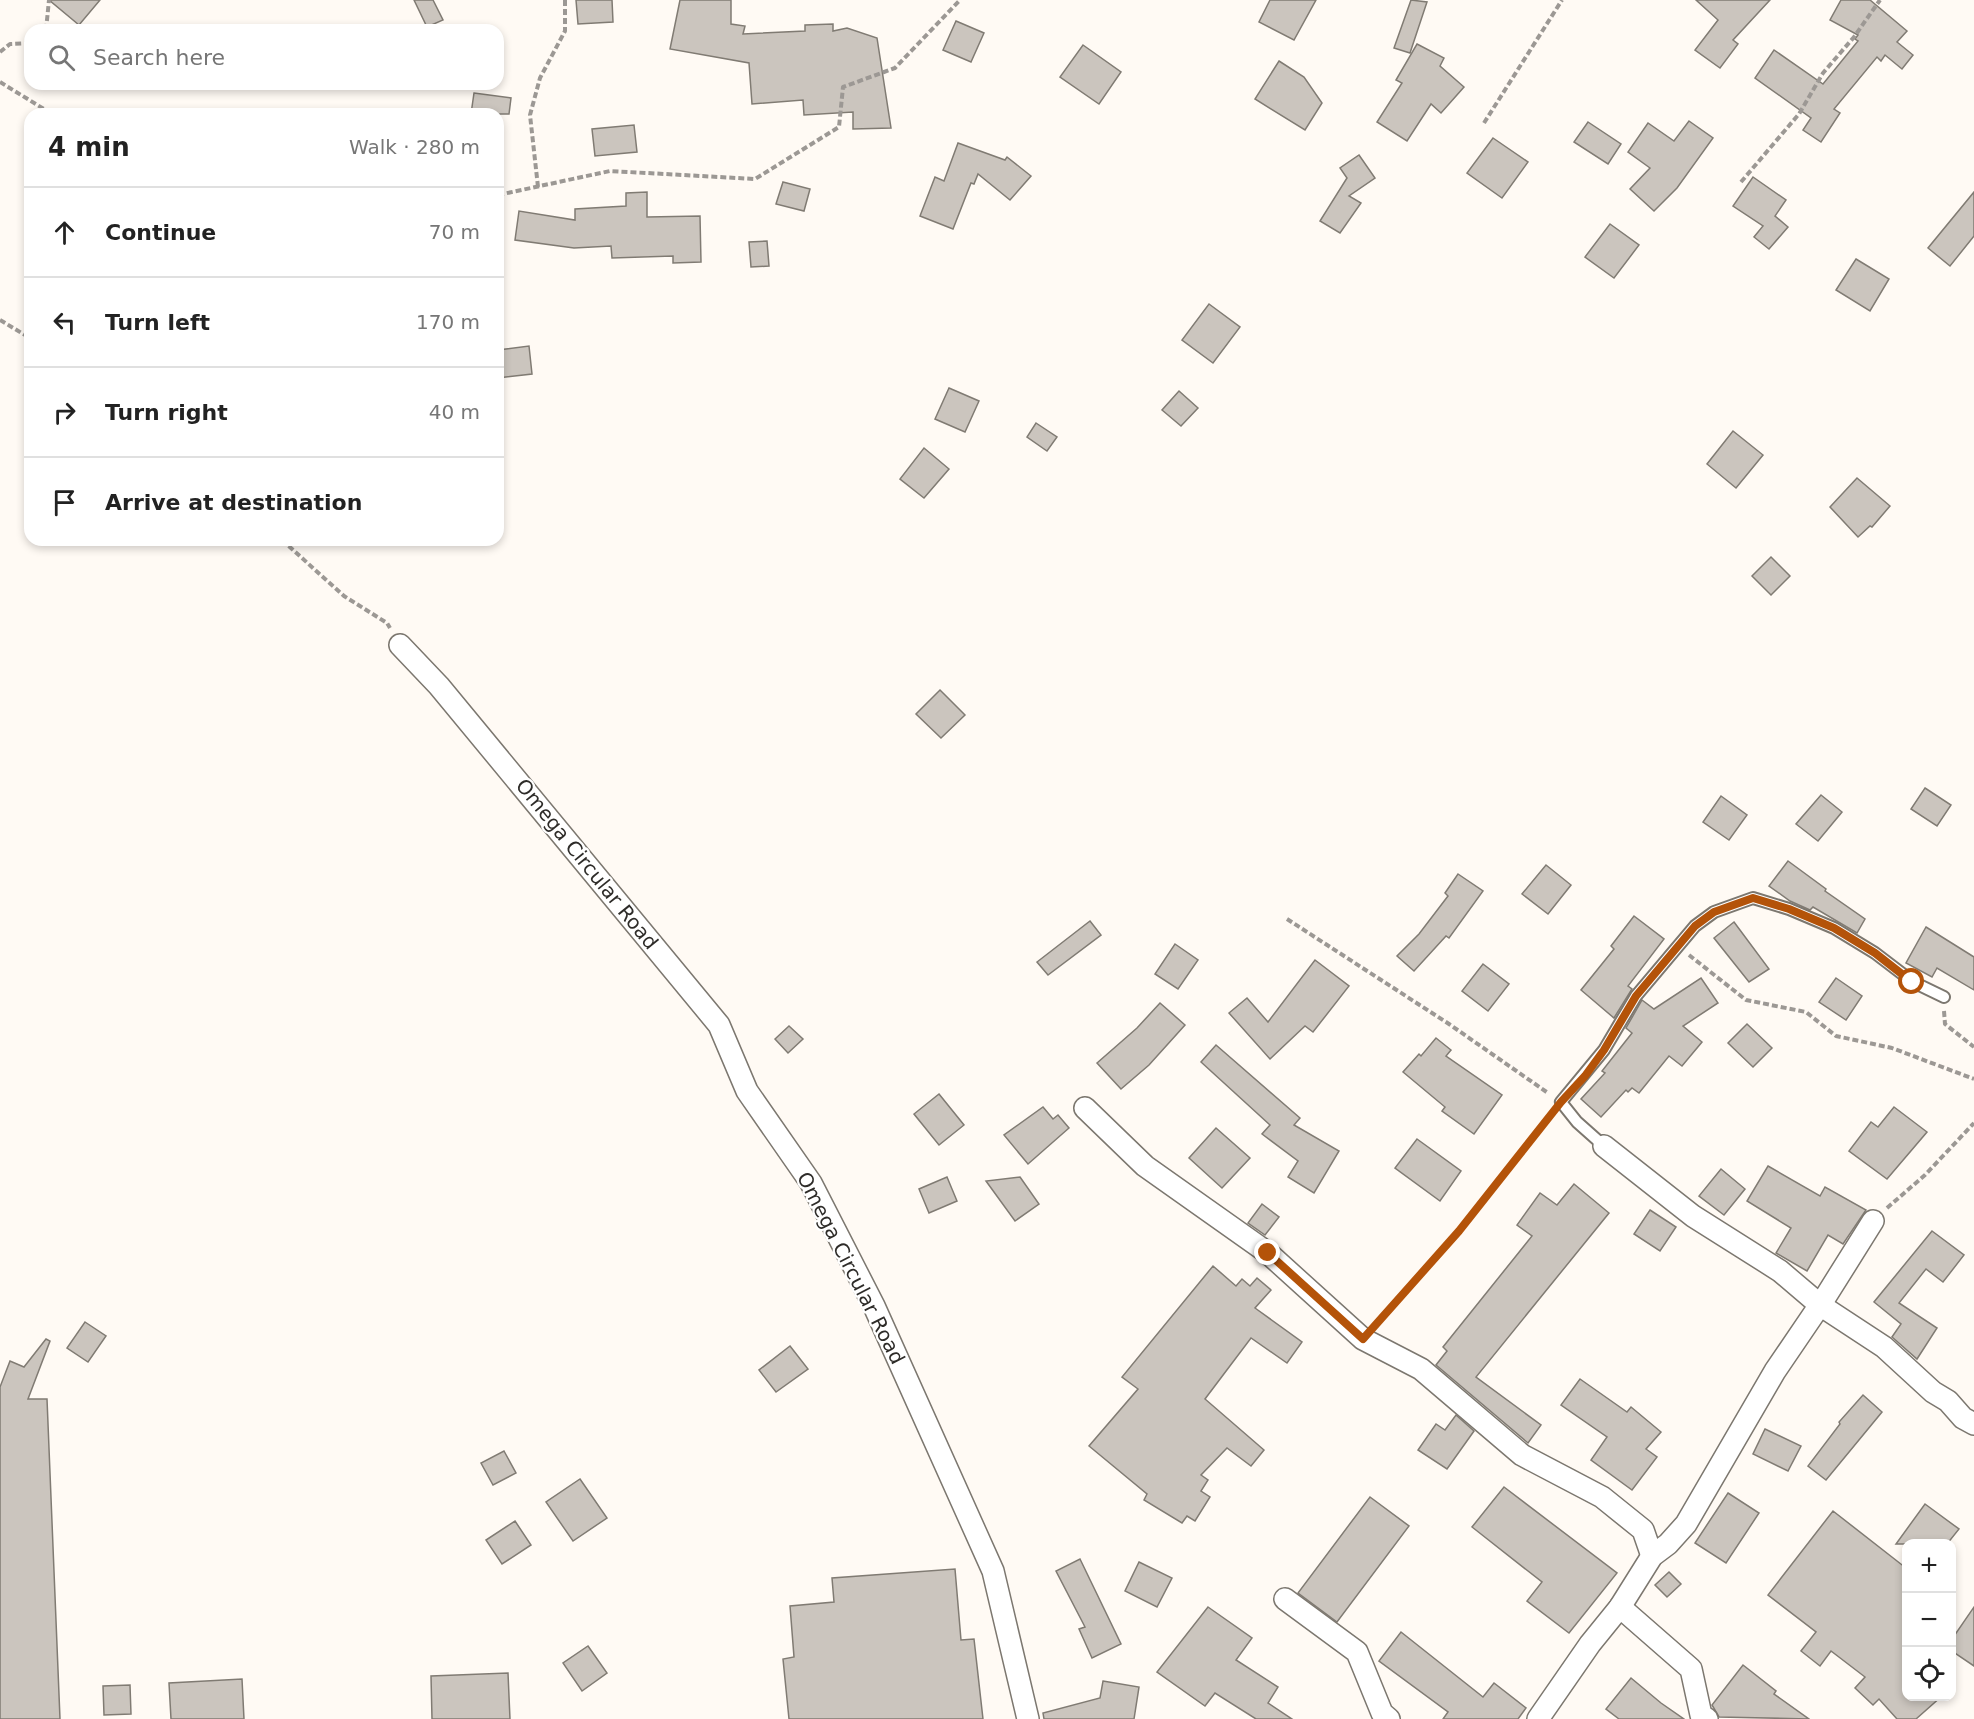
<!DOCTYPE html>
<html lang="en">
<head>
<meta charset="utf-8">
<style>
  :root { --surface:#fff; --page:#f6f6f6; --text:#222; --muted:#767676; --line:#e0e0e0 }
  body { margin:0; font-family:"DejaVu Sans",sans-serif; background:var(--page); color:var(--text) }
  .controls { position:absolute; right:18px; bottom:18px; display:grid; overflow:hidden; border-radius:12px; box-shadow:0 3px 9px #0003 }
  .controls button { width:54px; height:54px; display:grid; place-items:center; padding:0; border:0; border-bottom:2px solid var(--line); background:var(--surface); color:var(--text); font:30px sans-serif }
  .stop { position:absolute; width:18px; height:18px; margin:-14px; border:4px solid #b45309; border-radius:50%; background:#fff }
  .stop.end { background:#b45309; border-color:#fff; box-shadow:0 2px 6px #0008 }
  .list { margin:0; padding:0; list-style:none }
  h2 { display:flex; justify-content:space-between; align-items:center; height:78px; margin:0; padding:0 24px; font-size:26px }
  h2 small { font-size:20px; font-weight:400; color:var(--muted) }
  .list li { display:grid; grid-template-columns:39px 1fr auto; gap:18px; align-items:center; box-sizing:border-box; height:90px; padding:0 24px; border-top:2px solid var(--line) }
  .list b { display:block; font-size:22px; white-space:nowrap }
  .list em { font-size:20px; font-style:normal; color:var(--muted) }
  .icon { flex:none; width:33px; height:33px; fill:none; stroke:currentColor; stroke-width:2; stroke-linecap:round; stroke-linejoin:round }
  .map { position:relative; flex:none; width:1974px; height:1719px; overflow:hidden }
  .search { position:absolute; background:var(--surface); box-shadow:0 3px 9px #0003; left:24px; top:24px; width:480px; height:66px; display:flex; align-items:center; gap:15px; box-sizing:border-box; padding:0 21px; border-radius:18px; color:var(--muted); font-size:22px }
  .panel { position:absolute; background:var(--surface); box-shadow:0 3px 9px #0003; left:24px; top:108px; width:480px; height:438px; border-radius:18px }
  .map>svg:first-child { display:block }
  .building { fill:#cbc5be; stroke:#807b73; stroke-width:1.5 }
  .lines { fill:none; stroke-linecap:round; stroke-linejoin:round }
  .service-casing { stroke:#7c776f; stroke-width:14 }
  .minor-casing { stroke:#7c776f; stroke-width:24 }
  .path { stroke:#9c9894; stroke-width:4; stroke-dasharray:6 3; stroke-linecap:butt }
  .service { stroke:#fff; stroke-width:10 }
  .minor { stroke:#fff; stroke-width:21 }
  .route { stroke:#b45309; stroke-width:8 }
  .labels { text-anchor:middle; dominant-baseline:central; stroke-width:4.5; stroke-linejoin:round; paint-order:stroke }
  .street-label { font-size:20px; fill:#2e2c29; stroke:#fff }
</style>
</head>
<body>
<div class="map">
<svg width="1974" height="1719" viewBox="0 0 1974 1719">
  <rect width="100%" height="100%" fill="#fffaf4"/>
  <g class="building">
    <path d="M 49,0 L 100,0 L 79,25 Z"/>
    <path d="M 414,0 L 433,0 L 443,20 L 427,27 Z"/>
    <path d="M 576,0 L 612,0 L 613,22 L 578,24 Z"/>
    <path d="M 680,0 L 731,0 L 731,24 L 745,26 L 743,34 L 805,31 L 805,25 L 833,24 L 833,31 L 847,28 L 877,38 L 891,128 L 853,129 L 853,112 L 804,115 L 803,100 L 752,104 L 749,63 L 670,49 Z"/>
    <path d="M 1270,0 L 1316,0 L 1294,40 L 1259,22 Z"/>
    <path d="M 1411,0 L 1427,2 L 1410,53 L 1394,48 Z"/>
    <path d="M 1696,0 L 1770,0 L 1733,40 L 1738,44 L 1720,68 L 1695,50 L 1718,20 Z"/>
    <path d="M 1841,0 L 1870,0 L 1907,31 L 1897,42 L 1913,55 L 1902,69 L 1885,55 L 1881,61 L 1877,57 L 1834,109 L 1840,113 L 1821,142 L 1803,130 L 1811,118 L 1755,78 L 1774,50 L 1823,84 L 1858,41 L 1855,39 L 1858,35 L 1830,20 Z"/>
    <path d="M 956,21 L 984,33 L 971,62 L 943,50 Z"/>
    <path d="M 1417,44 L 1444,58 L 1440,66 L 1464,87 L 1441,113 L 1431,104 L 1407,141 L 1377,122 L 1402,83 L 1396,80 Z"/>
    <path d="M 1083,45 L 1121,72 L 1099,104 L 1060,77 Z"/>
    <path d="M 1279,61 L 1304,77 L 1322,103 L 1305,130 L 1255,99 Z"/>
    <path d="M 474,93 L 511,98 L 509,114 L 471,114 Z"/>
    <path d="M 1689,121 L 1713,138 L 1677,188 L 1654,211 L 1630,189 L 1650,168 L 1628,152 L 1648,123 L 1674,141 Z"/>
    <path d="M 1588,122 L 1621,144 L 1608,164 L 1574,142 Z"/>
    <path d="M 634,125 L 637,152 L 595,156 L 592,129 Z"/>
    <path d="M 1493,138 L 1528,162 L 1502,198 L 1467,173 Z"/>
    <path d="M 958,143 L 1005,160 L 1007,157 L 1031,176 L 1010,200 L 978,174 L 974,184 L 971,183 L 953,229 L 920,216 L 935,177 L 944,181 Z"/>
    <path d="M 1359,155 L 1375,178 L 1349,196 L 1361,203 L 1340,233 L 1320,221 L 1347,178 L 1340,168 Z"/>
    <path d="M 1753,177 L 1786,200 L 1775,216 L 1788,227 L 1769,249 L 1754,237 L 1763,226 L 1733,206 Z"/>
    <path d="M 783,182 L 810,189 L 804,211 L 776,204 Z"/>
    <path d="M 647,192 L 647,217 L 700,216 L 701,262 L 673,263 L 673,256 L 612,258 L 611,246 L 574,248 L 515,240 L 519,211 L 575,220 L 575,209 L 626,206 L 626,193 Z"/>
    <path d="M 1974,192 L 1974,236 L 1950,266 L 1928,248 Z"/>
    <path d="M 1610,224 L 1639,245 L 1614,278 L 1585,257 Z"/>
    <path d="M 767,241 L 769,266 L 751,267 L 749,242 Z"/>
    <path d="M 1856,259 L 1889,279 L 1870,311 L 1836,290 Z"/>
    <path d="M 1209,304 L 1240,327 L 1213,363 L 1182,340 Z"/>
    <path d="M 529,346 L 532,374 L 498,378 L 498,350 Z"/>
    <path d="M 949,388 L 979,401 L 965,432 L 935,419 Z"/>
    <path d="M 1179,391 L 1198,408 L 1181,426 L 1162,410 Z"/>
    <path d="M 1036,423 L 1057,437 L 1047,451 L 1027,437 Z"/>
    <path d="M 1733,431 L 1763,455 L 1736,488 L 1707,464 Z"/>
    <path d="M 924,448 L 949,469 L 924,498 L 900,479 Z"/>
    <path d="M 1857,478 L 1890,506 L 1872,527 L 1870,526 L 1858,537 L 1830,507 Z"/>
    <path d="M 1771,557 L 1790,576 L 1771,595 L 1752,576 Z"/>
    <path d="M 940,690 L 965,715 L 941,738 L 916,714 Z"/>
    <path d="M 1925,788 L 1951,805 L 1937,826 L 1911,809 Z"/>
    <path d="M 1821,795 L 1842,812 L 1818,841 L 1796,824 Z"/>
    <path d="M 1721,796 L 1747,815 L 1729,840 L 1703,822 Z"/>
    <path d="M 1788,861 L 1826,889 L 1825,891 L 1865,919 L 1857,933 L 1813,907 L 1810,910 L 1790,901 L 1769,886 Z"/>
    <path d="M 1546,865 L 1571,885 L 1548,914 L 1522,894 Z"/>
    <path d="M 1458,874 L 1483,891 L 1449,938 L 1446,936 L 1414,971 L 1397,956 L 1419,934 L 1448,896 L 1445,893 Z"/>
    <path d="M 1634,916 L 1664,939 L 1628,986 L 1632,989 L 1614,1018 L 1581,990 L 1614,949 L 1611,946 Z"/>
    <path d="M 1090,921 L 1101,935 L 1048,975 L 1037,962 Z"/>
    <path d="M 1734,922 L 1769,969 L 1749,982 L 1714,938 Z"/>
    <path d="M 1926,927 L 1974,957 L 1974,990 L 1937,968 L 1932,977 L 1906,963 Z"/>
    <path d="M 1175,944 L 1198,960 L 1178,989 L 1155,974 Z"/>
    <path d="M 1315,960 L 1349,986 L 1313,1032 L 1305,1026 L 1270,1059 L 1229,1013 L 1247,998 L 1268,1022 Z"/>
    <path d="M 1483,964 L 1509,984 L 1488,1011 L 1462,991 Z"/>
    <path d="M 1701,978 L 1718,1003 L 1683,1026 L 1702,1042 L 1682,1066 L 1669,1056 L 1639,1093 L 1632,1088 L 1628,1092 L 1626,1090 L 1601,1117 L 1581,1099 L 1605,1073 L 1602,1071 L 1632,1033 L 1626,1028 L 1642,1000 L 1654,1009 Z"/>
    <path d="M 1836,978 L 1862,996 L 1846,1020 L 1819,1002 Z"/>
    <path d="M 1160,1003 L 1185,1025 L 1149,1065 L 1121,1089 L 1097,1063 L 1137,1028 Z"/>
    <path d="M 1747,1024 L 1772,1048 L 1753,1067 L 1728,1043 Z"/>
    <path d="M 789,1026 L 803,1039 L 788,1053 L 775,1039 Z"/>
    <path d="M 1436,1038 L 1451,1050 L 1446,1056 L 1502,1095 L 1474,1134 L 1442,1111 L 1445,1107 L 1403,1072 L 1419,1054 L 1421,1056 Z"/>
    <path d="M 1216,1045 L 1300,1118 L 1294,1125 L 1339,1151 L 1314,1193 L 1288,1177 L 1298,1161 L 1262,1134 L 1270,1125 L 1201,1062 Z"/>
    <path d="M 939,1094 L 964,1125 L 939,1145 L 914,1114 Z"/>
    <path d="M 1043,1107 L 1053,1119 L 1058,1115 L 1069,1128 L 1028,1164 L 1004,1135 Z"/>
    <path d="M 1894,1107 L 1927,1132 L 1887,1179 L 1849,1151 L 1871,1122 L 1878,1127 Z"/>
    <path d="M 1216,1128 L 1250,1158 L 1222,1188 L 1189,1158 Z"/>
    <path d="M 1417,1139 L 1461,1171 L 1440,1201 L 1395,1168 Z"/>
    <path d="M 1768,1166 L 1820,1196 L 1825,1187 L 1866,1210 L 1843,1244 L 1828,1235 L 1807,1271 L 1776,1253 L 1791,1228 L 1747,1201 Z"/>
    <path d="M 1721,1169 L 1745,1189 L 1724,1215 L 1699,1196 Z"/>
    <path d="M 947,1177 L 957,1201 L 929,1213 L 919,1189 Z"/>
    <path d="M 1020,1177 L 1039,1204 L 1015,1221 L 986,1181 Z"/>
    <path d="M 1574,1184 L 1609,1213 L 1476,1377 L 1541,1425 L 1528,1443 L 1436,1365 L 1447,1351 L 1443,1347 L 1532,1236 L 1517,1225 L 1540,1193 L 1557,1205 Z"/>
    <path d="M 1262,1204 L 1279,1217 L 1265,1235 L 1248,1223 Z"/>
    <path d="M 1650,1210 L 1676,1227 L 1660,1251 L 1634,1234 Z"/>
    <path d="M 1932,1231 L 1964,1255 L 1943,1282 L 1926,1269 L 1899,1303 L 1937,1328 L 1917,1359 L 1892,1337 L 1901,1324 L 1874,1302 Z"/>
    <path d="M 1213,1266 L 1236,1286 L 1242,1279 L 1250,1286 L 1257,1278 L 1271,1290 L 1255,1308 L 1302,1342 L 1287,1363 L 1251,1338 L 1205,1399 L 1264,1450 L 1251,1466 L 1227,1448 L 1201,1475 L 1208,1480 L 1201,1491 L 1210,1497 L 1195,1521 L 1187,1516 L 1182,1523 L 1144,1500 L 1147,1494 L 1089,1446 L 1138,1389 L 1122,1377 Z"/>
    <path d="M 85,1322 L 106,1336 L 88,1362 L 67,1348 Z"/>
    <path d="M 46,1339 L 50,1341 L 28,1399 L 47,1399 L 60,1719 L 0,1719 L 0,1387 L 10,1361 L 24,1367 Z"/>
    <path d="M 790,1346 L 808,1369 L 776,1392 L 759,1370 Z"/>
    <path d="M 1580,1379 L 1627,1412 L 1631,1407 L 1661,1432 L 1646,1449 L 1657,1457 L 1632,1490 L 1591,1460 L 1607,1437 L 1561,1405 Z"/>
    <path d="M 1863,1395 L 1882,1412 L 1826,1480 L 1808,1466 L 1840,1424 L 1839,1422 Z"/>
    <path d="M 1456,1415 L 1474,1431 L 1447,1469 L 1418,1450 L 1436,1424 L 1445,1430 Z"/>
    <path d="M 1765,1429 L 1801,1446 L 1788,1471 L 1753,1454 Z"/>
    <path d="M 504,1451 L 516,1473 L 493,1485 L 481,1463 Z"/>
    <path d="M 580,1479 L 607,1518 L 573,1541 L 546,1502 Z"/>
    <path d="M 1504,1487 L 1617,1573 L 1569,1633 L 1527,1601 L 1542,1582 L 1472,1527 Z"/>
    <path d="M 1728,1493 L 1759,1513 L 1726,1563 L 1695,1543 Z"/>
    <path d="M 1370,1497 L 1409,1526 L 1337,1622 L 1298,1593 Z"/>
    <path d="M 1925,1504 L 1959,1529 L 1947,1544 L 1896,1544 Z"/>
    <path d="M 1833,1511 L 1906,1568 L 1906,1696 L 1942,1696 L 1916,1719 L 1897,1719 L 1879,1699 L 1873,1705 L 1855,1688 L 1865,1677 L 1831,1651 L 1820,1666 L 1801,1651 L 1816,1632 L 1768,1595 Z"/>
    <path d="M 515,1521 L 531,1545 L 502,1564 L 486,1540 Z"/>
    <path d="M 1080,1559 L 1121,1644 L 1092,1658 L 1079,1629 L 1085,1627 L 1056,1571 Z"/>
    <path d="M 1139,1562 L 1172,1578 L 1157,1607 L 1125,1591 Z"/>
    <path d="M 955,1569 L 961,1640 L 974,1639 L 983,1719 L 789,1719 L 783,1659 L 794,1657 L 790,1606 L 834,1602 L 832,1578 Z"/>
    <path d="M 1669,1572 L 1681,1584 L 1667,1597 L 1655,1585 Z"/>
    <path d="M 1208,1607 L 1252,1638 L 1236,1660 L 1278,1687 L 1268,1703 L 1292,1719 L 1256,1719 L 1215,1693 L 1205,1706 L 1157,1672 Z"/>
    <path d="M 1974,1607 L 1974,1666 L 1952,1651 L 1952,1639 Z"/>
    <path d="M 1401,1632 L 1483,1697 L 1494,1683 L 1526,1708 L 1518,1719 L 1443,1719 L 1448,1712 L 1379,1661 Z"/>
    <path d="M 588,1646 L 607,1673 L 582,1691 L 563,1663 Z"/>
    <path d="M 1743,1665 L 1776,1691 L 1774,1694 L 1809,1719 L 1719,1717 L 1712,1705 Z"/>
    <path d="M 508,1673 L 510,1719 L 432,1719 L 431,1676 Z"/>
    <path d="M 1631,1678 L 1661,1703 L 1684,1719 L 1619,1719 L 1606,1709 Z"/>
    <path d="M 242,1679 L 244,1719 L 171,1719 L 169,1683 Z"/>
    <path d="M 1103,1681 L 1139,1687 L 1134,1719 L 1044,1719 L 1043,1713 L 1100,1698 Z"/>
    <path d="M 130,1685 L 131,1714 L 104,1715 L 103,1686 Z"/>
  </g>
  <g class="lines">
    <g class="service-casing">
      <path id="service" d="M 1604,1146 L 1577,1122 L 1561,1102 L 1604,1050 L 1636,996 L 1695,926 L 1714,912 L 1753,898 L 1789,909 L 1834,928 L 1875,953 L 1913,982 L 1944,997"/>
    </g>
    <g class="minor-casing">
      <g id="minor">
        <path d="M 400,645 L 439,686 L 719,1025 L 747,1091 L 811,1183 L 874,1306 L 993,1571 L 1028,1719"/>
        <path d="M 1085,1108 L 1145,1166 L 1268,1253 L 1363,1339 L 1421,1369 L 1522,1455 L 1602,1497 L 1643,1530 L 1652,1556"/>
        <path d="M 1604,1146 L 1693,1216 L 1780,1271 L 1820,1305 L 1884,1347 L 1933,1392 L 1948,1401 L 1963,1418 L 1974,1424"/>
        <path d="M 1285,1599 L 1357,1652 L 1382,1713 L 1389,1719"/>
        <path d="M 1620,1607 L 1691,1669 L 1701,1715 L 1707,1719"/>
        <path d="M 1538,1719 L 1590,1644 L 1620,1607 L 1652,1556 L 1668,1544 L 1686,1524 L 1775,1371 L 1826,1296 L 1873,1221"/>
      </g>
    </g>
    <g class="path">
      <path d="M 46,30 L 49,0"/>
      <path d="M 0,52 L 10,44 L 30,43"/>
      <path d="M 0,82 L 52,114"/>
      <path d="M 1484,123 L 1562,0"/>
      <path d="M 1741,182 L 1799,114 L 1823,73 L 1854,37 L 1880,0"/>
      <path d="M 538,187 L 530,115 L 540,78 L 565,31 L 565,0"/>
      <path d="M 498,195 L 610,171 L 755,179 L 839,127 L 843,87 L 895,68 L 960,0"/>
      <path d="M 0,320 L 30,338"/>
      <path d="M 282,540 L 344,596 L 387,623 L 390,628"/>
      <path d="M 1287,919 L 1449,1024 L 1548,1093"/>
      <path d="M 1689,955 L 1746,1000 L 1806,1012 L 1836,1036 L 1892,1048 L 1974,1079"/>
      <path d="M 1944,1011 L 1945,1024 L 1974,1047"/>
      <path d="M 1887,1208 L 1925,1175 L 1974,1123"/>
      <path d="M 1377,1323 L 1459,1231 L 1551,1114"/>
    </g>
    <use href="#service" class="service"/>
    <use href="#minor" class="minor"/>
  </g>
  <g class="lines">
    <path class="route" d="M 1268,1253 L 1363,1339 L 1459,1231 L 1561,1102 L 1585,1076 L 1604,1050 L 1636,996 L 1695,926 L 1714,912 L 1753,898 L 1789,909 L 1834,928 L 1875,953 L 1912,982"/>
  </g>
  <g class="labels">
    <g class="street-label">
      <text transform="translate(587 864) rotate(51)">Omega Circular Road</text>
      <text transform="translate(851 1268) rotate(63)">Omega Circular Road</text>
    </g>
  </g>
</svg>
<div class="controls">
<button>+</button>
<button>−</button>
<button><svg class="icon" aria-label="locate" viewBox="0 0 24 24"><circle cx="12" cy="12" r="6"/><path d="M12 2v4M12 18v4M2 12h4M18 12h4"/></svg></button>
</div>
<div class="stop" style="left:1912px;top:982px"></div>
<div class="stop end" style="left:1268px;top:1253px"></div>
<div class="search"><svg class="icon" aria-label="search" viewBox="0 0 24 24"><circle cx="10" cy="10" r="6"/><path d="M15 15l6 6"/></svg>Search here</div>
<section class="panel">
<h2>4 min<small>Walk · 280 m</small></h2>
<ul class="list">
<li><svg class="icon" aria-label="ahead" viewBox="0 0 24 24"><path d="M12 20V5M6 11l6-6 6 6"/></svg><div><b>Continue</b></div><em>70 m</em></li>
<li><svg class="icon" aria-label="left" viewBox="0 0 24 24"><path d="M17 20v-9H6M10 6l-5 5 5 5"/></svg><div><b>Turn left</b></div><em>170 m</em></li>
<li><svg class="icon" aria-label="right" viewBox="0 0 24 24"><path d="M7 20v-9h11M14 6l5 5-5 5"/></svg><div><b>Turn right</b></div><em>40 m</em></li>
<li><svg class="icon" aria-label="arrive" viewBox="0 0 24 24"><path d="M6 21V4h12l-3 4 3 4H6"/></svg><div><b>Arrive at destination</b></div></li>
</ul>
</section>
</div>
</body>
</html>
